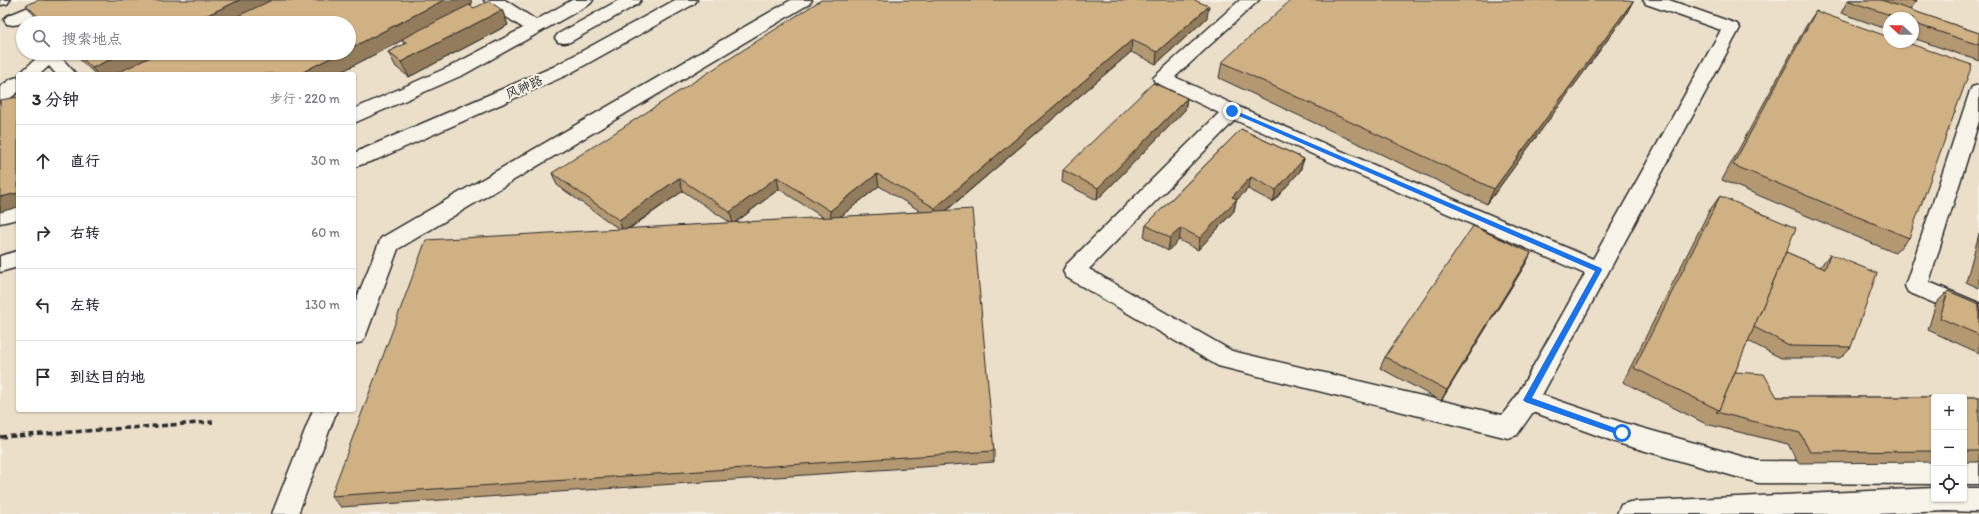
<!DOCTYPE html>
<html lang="zh">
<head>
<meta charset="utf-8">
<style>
  :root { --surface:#fff; --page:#f2f2f3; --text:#2b2b33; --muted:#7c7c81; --line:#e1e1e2 }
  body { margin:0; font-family:Itim,"LXGW WenKai TC",sans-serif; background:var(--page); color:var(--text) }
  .controls { position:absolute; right:12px; bottom:12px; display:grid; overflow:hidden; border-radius:4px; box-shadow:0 1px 3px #0004 }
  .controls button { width:36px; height:36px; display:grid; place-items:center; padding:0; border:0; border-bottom:1px solid var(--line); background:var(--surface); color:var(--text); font:20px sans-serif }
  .compass { position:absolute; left:1883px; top:12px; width:36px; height:36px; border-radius:50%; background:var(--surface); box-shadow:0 1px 3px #0004; rotate:292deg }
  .stop { position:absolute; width:12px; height:12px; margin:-9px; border:3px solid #1a73e8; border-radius:50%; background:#fff }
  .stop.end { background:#1a73e8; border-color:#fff; box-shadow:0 1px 4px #0008 }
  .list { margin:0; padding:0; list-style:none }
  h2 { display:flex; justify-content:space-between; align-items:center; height:52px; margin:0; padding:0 16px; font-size:17px }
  h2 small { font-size:13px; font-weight:400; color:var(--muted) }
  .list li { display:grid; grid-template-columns:26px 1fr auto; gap:12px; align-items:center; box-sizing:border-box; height:72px; padding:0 16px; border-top:1px solid var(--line) }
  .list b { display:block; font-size:15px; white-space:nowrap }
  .list em { font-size:13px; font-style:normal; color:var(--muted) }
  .icon { flex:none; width:22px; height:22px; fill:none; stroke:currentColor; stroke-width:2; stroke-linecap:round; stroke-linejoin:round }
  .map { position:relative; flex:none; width:1979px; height:514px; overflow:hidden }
  .search { position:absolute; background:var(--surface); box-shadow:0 1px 3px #0004; left:16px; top:16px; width:340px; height:44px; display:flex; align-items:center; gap:10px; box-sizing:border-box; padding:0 14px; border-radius:22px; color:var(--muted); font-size:15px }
  .panel { position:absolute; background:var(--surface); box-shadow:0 1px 3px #0004; left:16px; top:72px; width:340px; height:340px; border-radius:4px }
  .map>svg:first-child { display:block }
  .built { fill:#ebdfca; fill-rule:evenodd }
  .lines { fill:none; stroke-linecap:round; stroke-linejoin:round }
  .minor-casing { stroke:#2b2b2b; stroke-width:3 }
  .minor { fill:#f7f3e8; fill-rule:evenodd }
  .rail { stroke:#2b2b2b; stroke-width:3.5; stroke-dasharray:6 3.5; stroke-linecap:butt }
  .wall { fill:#b39872; stroke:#2b2b2b; fill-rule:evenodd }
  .shaded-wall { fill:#927c5c; stroke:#2b2b2b }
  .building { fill:#d0b184; stroke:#2b2b2b }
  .route { fill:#1a73e8 }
  .labels { text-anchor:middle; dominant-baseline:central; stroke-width:4; stroke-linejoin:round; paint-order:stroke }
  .street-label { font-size:13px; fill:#2b2b2b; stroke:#f7f3e8 }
</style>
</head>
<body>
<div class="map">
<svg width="1979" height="514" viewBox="0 0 1979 514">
  <rect width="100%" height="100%" fill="#f7f3e8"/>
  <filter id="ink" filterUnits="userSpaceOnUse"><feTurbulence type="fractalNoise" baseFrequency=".025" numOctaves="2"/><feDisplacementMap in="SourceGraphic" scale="8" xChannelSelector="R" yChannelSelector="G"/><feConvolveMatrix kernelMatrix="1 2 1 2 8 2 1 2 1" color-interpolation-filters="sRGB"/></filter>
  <g filter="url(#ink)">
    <path class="built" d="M 0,0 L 1979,0 L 1979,514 L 0,514 ZM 1889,18 L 1913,18 L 1913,42 L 1889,42 ZM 23,23 L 349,23 L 349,53 L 23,53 ZM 18,74 L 354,74 L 354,410 L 18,410 ZM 1934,397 L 1964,397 L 1964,499 L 1934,499 Z"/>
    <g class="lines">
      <g class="minor-casing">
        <g id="minor">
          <path d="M 0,0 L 10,0 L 7,4 L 1,5 Z"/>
          <path d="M 46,0 L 70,0 L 67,4 L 19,24 L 13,25 L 7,24 L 4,20 L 7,16 Z"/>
          <path d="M 484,0 L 505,0 L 536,20 L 572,0 L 593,0 L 590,4 L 465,74 L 354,123 L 354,109 L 451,66 L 523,28 L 487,4 Z"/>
          <path d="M 619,0 L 641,0 L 638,4 L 570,42 L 564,43 L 558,42 L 555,38 L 558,34 Z"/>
          <path d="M 675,0 L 697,0 L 694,4 L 567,75 L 378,159 L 354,167 L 354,153 L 553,67 Z"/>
          <path d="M 791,0 L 812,0 L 809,4 L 398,249 L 366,335 L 362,342 L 354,344 L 354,305 L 381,238 Z"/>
          <path d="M 1240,0 L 1259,0 L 1175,77 L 1239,107 L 1593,259 L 1721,30 L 1646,4 L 1643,0 L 1669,0 L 1737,24 L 1740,28 L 1542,395 L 1621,422 L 1758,461 L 1934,462 L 1934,484 L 1758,483 L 1621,444 L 1533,412 L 1517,435 L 1508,438 L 1218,366 L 1066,277 L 1063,271 L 1066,265 L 1219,113 L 1155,82 L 1153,78 ZM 1235,120 L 1585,274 L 1516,397 L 1502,415 L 1232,351 L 1089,269 Z"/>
          <path d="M 37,53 L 57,53 L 76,74 L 56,74 L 49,66 L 40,74 L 19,74 L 39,56 Z"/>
          <path d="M 18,77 L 18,92 L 7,101 L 0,103 L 0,87 L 11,79 Z"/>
          <path d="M 1979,85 L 1979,121 L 1929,282 L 1979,303 L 1979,322 L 1908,292 L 1905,286 L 1970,91 L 1972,87 Z"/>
          <path d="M 18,203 L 18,219 L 0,223 L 0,207 Z"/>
          <path d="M 18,251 L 18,267 L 0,272 L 0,256 Z"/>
          <path d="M 313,410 L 337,410 L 298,514 L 272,514 Z"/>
          <rect x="1964" y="462" width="15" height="22"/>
          <path d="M 1934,488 L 1934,499 L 1964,499 L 1964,488 L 1979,488 L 1979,512 L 1946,511 L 1879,514 L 1617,514 L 1621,505 L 1630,502 Z"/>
        </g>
      </g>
      <use href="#minor" class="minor"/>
      <path class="rail" d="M 0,437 L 213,422"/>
    </g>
    <g class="wall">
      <path d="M 1848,0 L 1917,0 L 1910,10 L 1979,33 L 1979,61 L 1913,38 L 1913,18 L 1889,18 L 1889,30 L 1841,13 Z"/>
      <path d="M 1633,1 L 1625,16 L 1487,204 L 1219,78 L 1222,62 Z"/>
      <path d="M 472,4 L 469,5 L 474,8 L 502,10 L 508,25 L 409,77 L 396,67 L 388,52 L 404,44 L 402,40 L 337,74 L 95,74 L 73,53 L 349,53 L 349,23 L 41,23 L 38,20 L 26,5 Z"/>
      <path d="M 1816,11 L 1909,238 L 1895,253 L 1722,180 L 1806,26 Z"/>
      <path d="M 1207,18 L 1156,64 L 1131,52 L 946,211 L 994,451 L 994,462 L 341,507 L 331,496 L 619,229 L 557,185 L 552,173 ZM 879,186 L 922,212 L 840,217 ZM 779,189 L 824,218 L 735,223 ZM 683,191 L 731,223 L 629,229 Z"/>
      <path d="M 1187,98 L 1185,110 L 1097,200 L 1062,182 L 1063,170 Z"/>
      <path d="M 1241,129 L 1304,159 L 1300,171 L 1273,202 L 1248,189 L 1236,201 L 1234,211 L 1198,250 L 1179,240 L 1168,251 L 1144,237 L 1146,225 Z"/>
      <path d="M 1720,196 L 1786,252 L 1820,267 L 1830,254 L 1851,347 L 1840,358 L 1781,358 L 1748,341 L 1735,372 L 1777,397 L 1934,397 L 1934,462 L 1798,463 L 1788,444 L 1706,424 L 1623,382 L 1709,211 Z"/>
      <path d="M 1979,234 L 1979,288 L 1966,282 Z"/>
      <path d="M 1531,253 L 1525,265 L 1441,401 L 1380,368 L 1385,357 Z"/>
      <path d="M 1948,291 L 1979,304 L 1979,353 L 1928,330 L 1936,303 Z"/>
      <rect x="1964" y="397" width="15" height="65"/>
    </g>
    <g class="shaded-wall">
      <path d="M 240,0 L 281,0 L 232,23 L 190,23 Z"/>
      <path d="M 444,0 L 471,0 L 472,4 L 337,74 L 299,74 L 340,53 L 349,53 L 349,49 Z"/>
      <path d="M 1633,1 L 1625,16 L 1487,204 L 1494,189 Z"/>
      <path d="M 1209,6 L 1207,18 L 1156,64 L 1157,52 Z"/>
      <path d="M 502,10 L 508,25 L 409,77 L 401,62 Z"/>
      <path d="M 1132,40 L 1131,52 L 935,220 L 935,208 Z"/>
      <path d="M 124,53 L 168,53 L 123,74 L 97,74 L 92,68 Z"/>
      <path d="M 1187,98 L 1185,110 L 1097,200 L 1098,188 Z"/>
      <path d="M 1304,159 L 1300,171 L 1273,202 L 1276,190 Z"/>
      <path d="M 877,174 L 879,186 L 832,223 L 830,211 Z"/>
      <path d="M 777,177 L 779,189 L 733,224 L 730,212 Z"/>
      <path d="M 1251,177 L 1248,189 L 1236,201 L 1234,211 L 1198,250 L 1200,238 L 1232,197 Z"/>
      <path d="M 679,178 L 683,191 L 623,232 L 619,220 Z"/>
      <path d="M 18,193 L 18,207 L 0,212 L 0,197 Z"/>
      <path d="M 1181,228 L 1179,240 L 1168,251 L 1170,238 Z"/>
      <path d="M 1531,253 L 1525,265 L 1441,401 L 1447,390 Z"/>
    </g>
    <g class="building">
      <path d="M 38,0 L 240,0 L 190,23 L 45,23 L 26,5 Z"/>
      <path d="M 272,0 L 444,0 L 349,49 L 349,23 L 223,23 Z"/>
      <path d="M 821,0 L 1194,0 L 1209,6 L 1157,52 L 1132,40 L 935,208 L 877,174 L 830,211 L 777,177 L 730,212 L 679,178 L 619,220 L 552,173 Z"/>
      <path d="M 1291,0 L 1629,0 L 1633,1 L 1494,189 L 1222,62 Z"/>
      <path d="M 1849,0 L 1881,0 L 1979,33 L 1979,45 L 1913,23 L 1913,18 L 1899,18 L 1849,1 Z"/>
      <path d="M 1910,0 L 1917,0 L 1916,2 Z"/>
      <path d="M 489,1 L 502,10 L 401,62 L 388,52 L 407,43 L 402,39 L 469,5 L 474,8 Z"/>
      <path d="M 1816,11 L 1889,37 L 1889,42 L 1905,42 L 1972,65 L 1909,238 L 1733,165 Z"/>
      <path d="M 77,53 L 124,53 L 92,68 Z"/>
      <path d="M 159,53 L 340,53 L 299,74 L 115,74 Z"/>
      <path d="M 1153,83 L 1187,98 L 1098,188 L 1063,170 Z"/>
      <path d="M 18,97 L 18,193 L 0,197 L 0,100 Z"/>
      <path d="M 1241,129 L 1304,159 L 1276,190 L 1251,177 L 1232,197 L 1237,199 L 1200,238 L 1181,228 L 1170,238 L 1146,225 Z"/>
      <path d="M 1720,196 L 1796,228 L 1719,410 L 1634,368 Z"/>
      <path d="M 972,209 L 994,451 L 331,496 L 426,240 Z"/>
      <path d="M 1473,226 L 1531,253 L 1447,390 L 1385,357 Z"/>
      <path d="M 1786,252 L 1825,269 L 1830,254 L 1877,273 L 1851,347 L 1791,346 L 1754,327 Z"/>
      <path d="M 1948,291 L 1979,304 L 1979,335 L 1940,318 Z"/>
      <path d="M 1735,372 L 1764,374 L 1777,397 L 1934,397 L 1934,451 L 1810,452 L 1800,433 L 1716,412 L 1719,410 Z"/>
      <rect x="1964" y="397" width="15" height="54"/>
    </g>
  </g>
  <path class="route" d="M 1230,110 L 1234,110 L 1601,268 L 1602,270 L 1532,398 L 1624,431 L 1624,435 L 1622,436 L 1525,402 L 1523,400 L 1595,271 L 1230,112 Z"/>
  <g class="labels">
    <g class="street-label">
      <text transform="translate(524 87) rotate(-24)">风神路</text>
    </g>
  </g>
</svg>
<div class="controls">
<button>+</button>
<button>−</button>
<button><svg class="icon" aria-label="locate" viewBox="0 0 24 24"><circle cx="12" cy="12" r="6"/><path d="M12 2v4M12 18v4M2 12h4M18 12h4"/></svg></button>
</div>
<svg class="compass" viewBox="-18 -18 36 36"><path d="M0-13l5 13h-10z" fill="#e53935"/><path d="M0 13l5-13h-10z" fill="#7c7c81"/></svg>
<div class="stop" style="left:1622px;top:433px"></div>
<div class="stop end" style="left:1232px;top:111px"></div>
<div class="search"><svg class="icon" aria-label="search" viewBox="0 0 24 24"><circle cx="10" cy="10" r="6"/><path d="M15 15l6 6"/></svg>搜索地点</div>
<section class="panel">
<h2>3 分钟<small>步行 · 220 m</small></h2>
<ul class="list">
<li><svg class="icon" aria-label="ahead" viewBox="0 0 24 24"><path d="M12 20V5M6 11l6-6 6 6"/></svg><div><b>直行</b></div><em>30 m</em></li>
<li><svg class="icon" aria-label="right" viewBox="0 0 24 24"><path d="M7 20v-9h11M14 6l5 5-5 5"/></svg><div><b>右转</b></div><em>60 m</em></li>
<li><svg class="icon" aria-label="left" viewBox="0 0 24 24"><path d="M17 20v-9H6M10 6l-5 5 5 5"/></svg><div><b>左转</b></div><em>130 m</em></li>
<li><svg class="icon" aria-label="arrive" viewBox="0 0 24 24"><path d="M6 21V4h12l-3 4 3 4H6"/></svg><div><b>到达目的地</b></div></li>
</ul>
</section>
</div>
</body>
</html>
